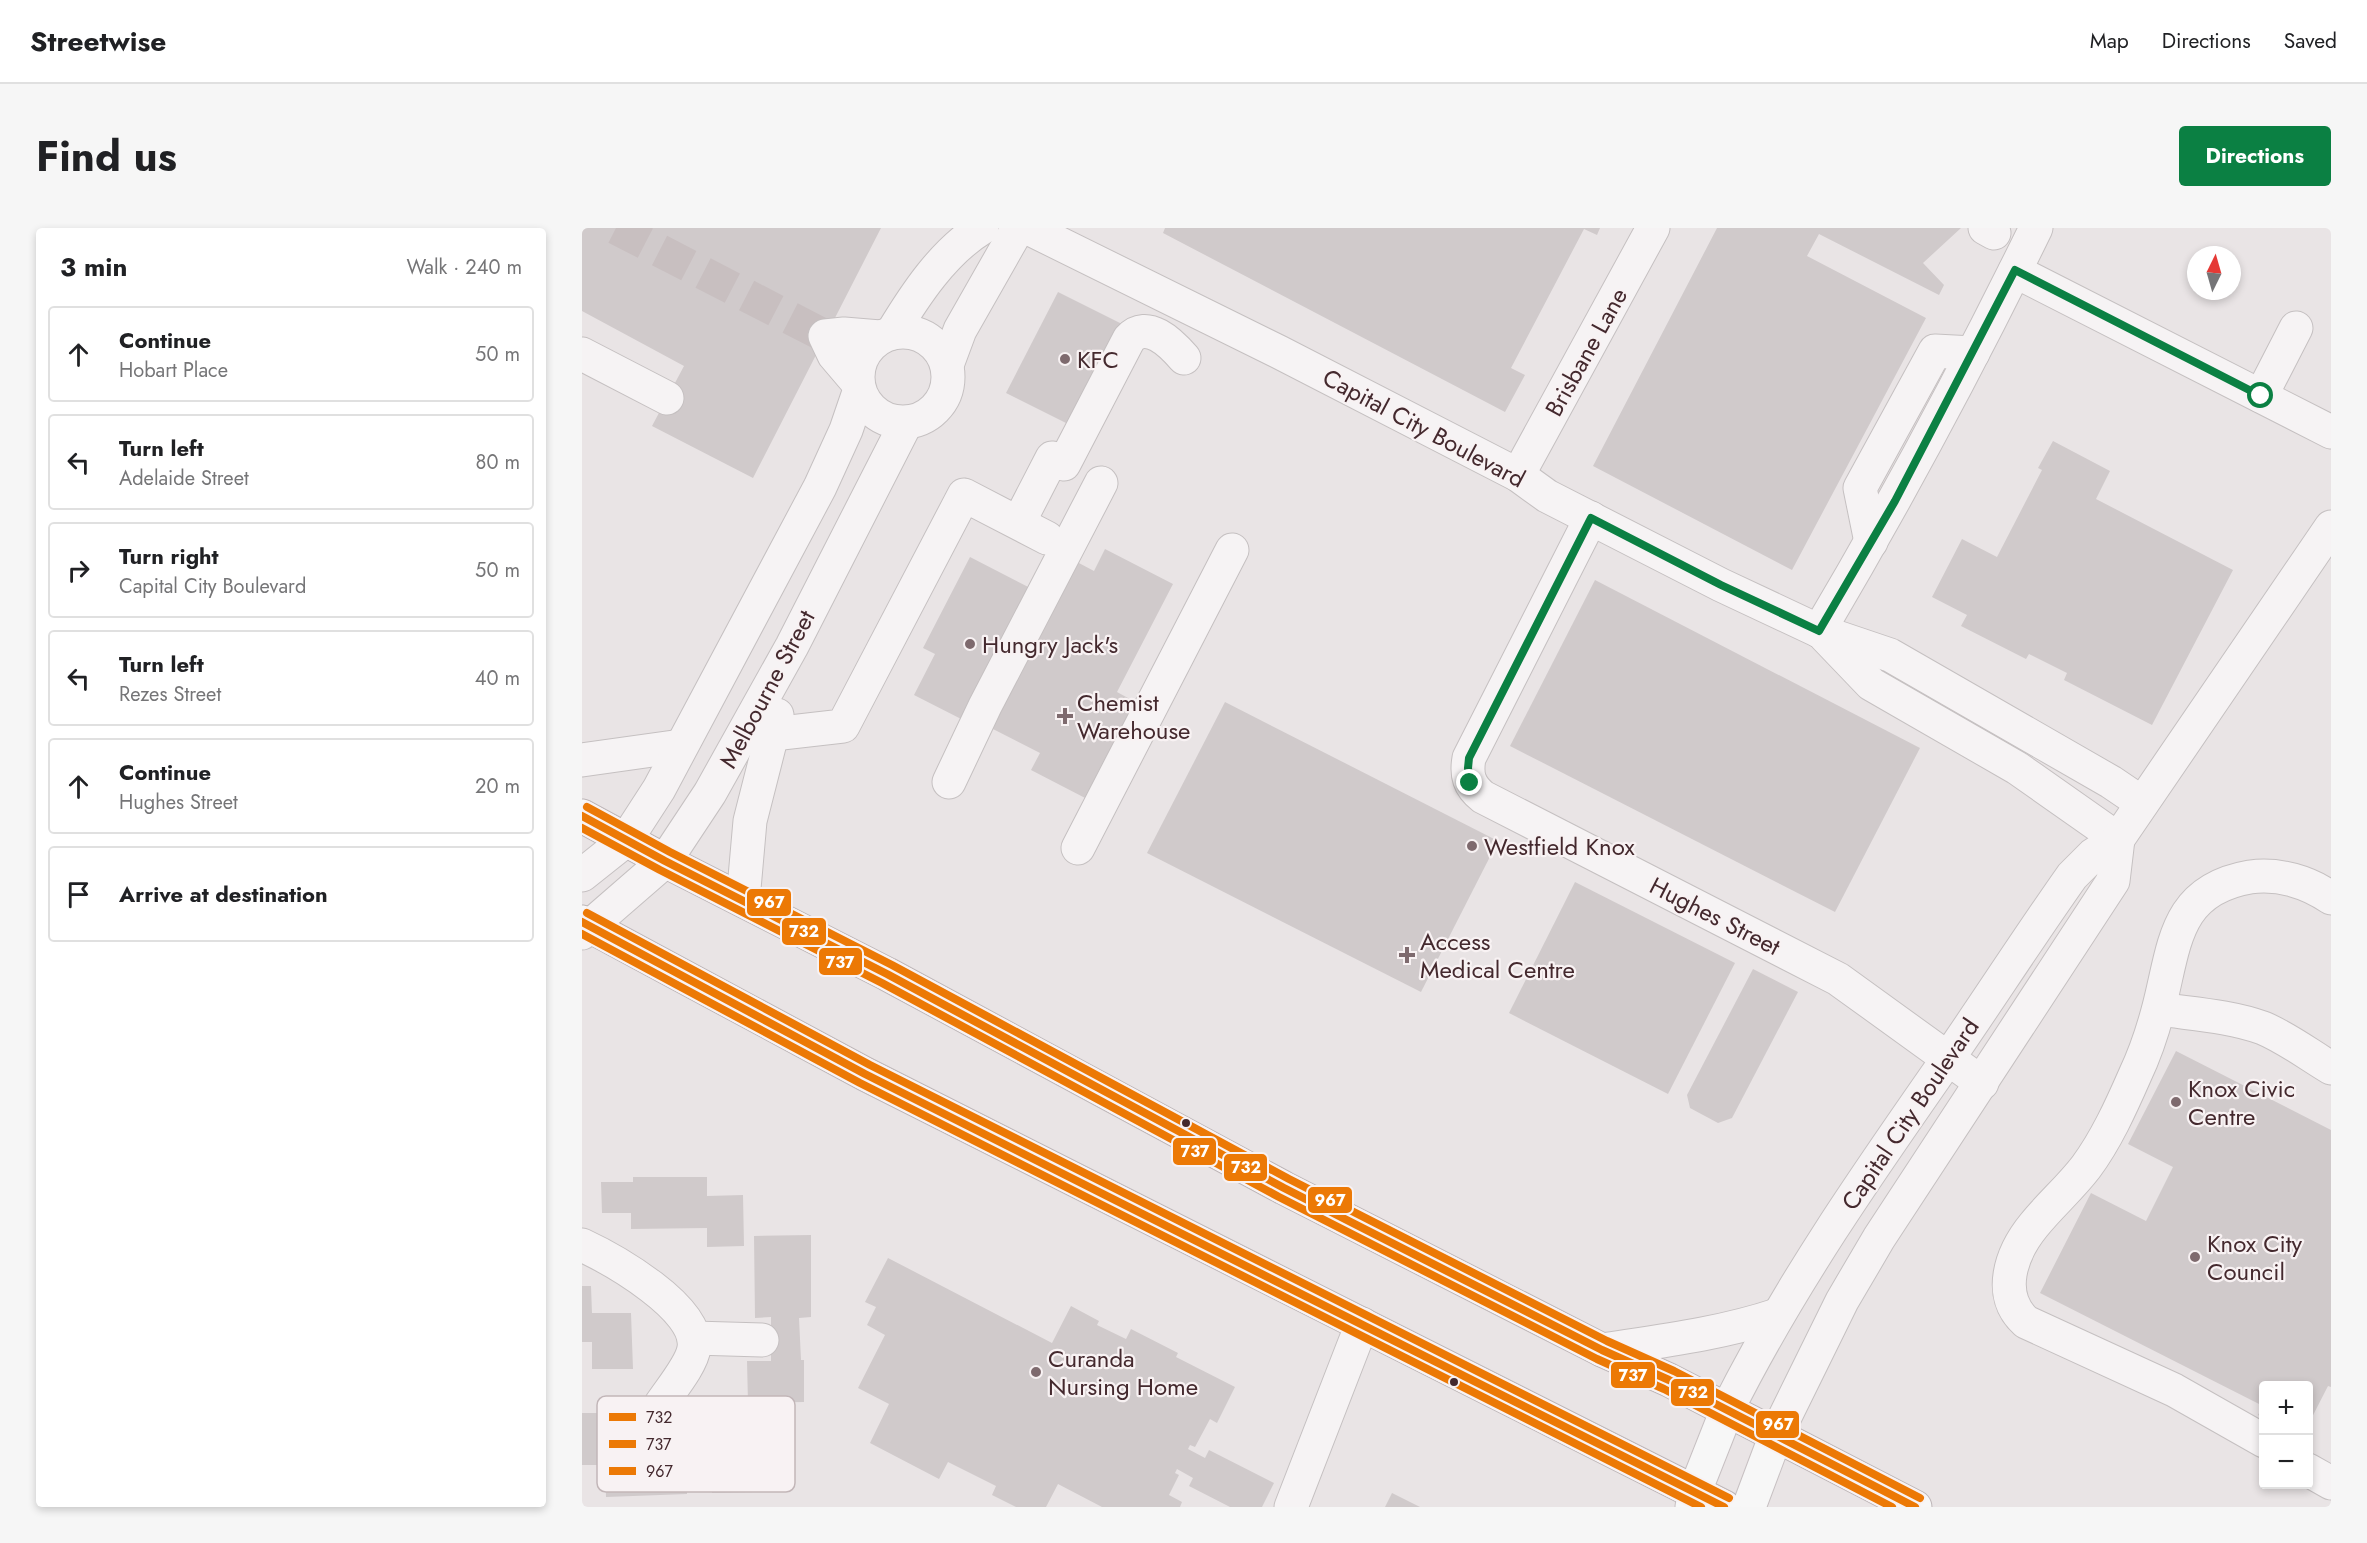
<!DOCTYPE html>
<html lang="en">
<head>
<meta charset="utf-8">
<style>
  :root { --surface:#fff; --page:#f6f6f6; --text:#202124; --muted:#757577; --line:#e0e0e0; --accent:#0b8043 }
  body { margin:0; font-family:Jost,sans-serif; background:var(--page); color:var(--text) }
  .controls { position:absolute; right:18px; bottom:18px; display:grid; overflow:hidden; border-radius:6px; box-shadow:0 3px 9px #0003 }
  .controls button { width:54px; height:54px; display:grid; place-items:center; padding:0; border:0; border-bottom:2px solid var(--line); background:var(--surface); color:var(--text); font:30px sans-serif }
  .compass { position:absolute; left:1605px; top:18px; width:54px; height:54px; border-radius:50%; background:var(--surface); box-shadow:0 3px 9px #0003; rotate:5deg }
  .stop { position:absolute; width:18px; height:18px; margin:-14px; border:4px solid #0b8043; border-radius:50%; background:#fff }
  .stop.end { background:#0b8043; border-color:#fff; box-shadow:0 2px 6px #0008 }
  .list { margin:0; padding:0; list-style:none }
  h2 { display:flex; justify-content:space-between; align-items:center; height:78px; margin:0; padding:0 24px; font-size:26px }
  h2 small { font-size:20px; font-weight:400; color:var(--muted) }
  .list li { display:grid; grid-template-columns:39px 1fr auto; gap:18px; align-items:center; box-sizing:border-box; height:96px; margin:0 12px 12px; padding:0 12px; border:2px solid var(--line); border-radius:6px }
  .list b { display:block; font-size:22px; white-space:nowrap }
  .list p { margin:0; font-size:20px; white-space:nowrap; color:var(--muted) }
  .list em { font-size:20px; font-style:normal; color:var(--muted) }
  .icon { flex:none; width:33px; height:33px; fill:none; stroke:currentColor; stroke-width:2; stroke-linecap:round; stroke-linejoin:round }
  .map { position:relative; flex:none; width:1749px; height:1279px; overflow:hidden; border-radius:6px }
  header { display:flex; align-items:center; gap:36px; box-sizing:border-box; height:84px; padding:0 30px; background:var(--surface); border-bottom:2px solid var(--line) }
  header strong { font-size:28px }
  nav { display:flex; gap:33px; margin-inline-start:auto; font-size:21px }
  .intro { display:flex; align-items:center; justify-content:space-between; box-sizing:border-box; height:144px; padding:0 36px }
  h1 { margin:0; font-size:42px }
  .button { padding:15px 27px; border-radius:6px; background:var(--accent); color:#fff; font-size:21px; font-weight:700 }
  main { display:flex; gap:36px; padding:0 36px }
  aside { flex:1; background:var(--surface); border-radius:6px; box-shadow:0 3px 9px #0003 }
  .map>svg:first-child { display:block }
  .building { fill:#d0cacb }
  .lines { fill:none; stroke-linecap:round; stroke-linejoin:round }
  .minor-tunnel { stroke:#c8bfc0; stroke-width:33; stroke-dasharray:33 16; stroke-linecap:butt }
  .minor-casing { stroke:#c5c0c1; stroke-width:35 }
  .major-casing { stroke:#c7c0c2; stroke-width:35 }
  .highway-casing { stroke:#beb6b8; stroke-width:35 }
  .minor { stroke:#f6f3f4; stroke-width:33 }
  .major { stroke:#f7f7f7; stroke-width:33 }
  .highway { stroke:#f7f7f7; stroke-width:33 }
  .bus-1-casing { stroke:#f8f2f3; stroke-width:12 }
  .bus-2-casing { stroke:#f8f2f3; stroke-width:12 }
  .bus-3-casing { stroke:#f8f2f3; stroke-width:12 }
  .bus-1 { stroke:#ec7905; stroke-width:8 }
  .bus-2 { stroke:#ec7905; stroke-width:8 }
  .bus-3 { stroke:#ec7905; stroke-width:8 }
  .route { stroke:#0b8043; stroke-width:8 }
  .poi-dot { fill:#7e6a6e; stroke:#f8f2f3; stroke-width:2 }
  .bus-dot { fill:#44292e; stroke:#f8f2f3; stroke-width:2 }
  .labels { text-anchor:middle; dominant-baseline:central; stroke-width:4.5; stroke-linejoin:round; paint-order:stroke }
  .street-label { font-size:24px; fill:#44292e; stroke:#f8f2f3 }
  .poi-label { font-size:24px; fill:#44292e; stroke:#f8f2f3; text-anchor:start }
  .key { fill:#f8f2f3; stroke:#c2b6b8; stroke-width:1.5 }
  .key-label { font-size:16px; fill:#44292e }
  .line-badge { stroke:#f8f2f3; stroke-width:2 }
  .badge-label { font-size:16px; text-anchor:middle; font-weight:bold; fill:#fff }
</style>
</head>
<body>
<header>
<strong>Streetwise</strong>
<nav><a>Map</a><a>Directions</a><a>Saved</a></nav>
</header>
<div class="intro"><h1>Find us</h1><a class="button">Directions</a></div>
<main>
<aside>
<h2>3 min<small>Walk · 240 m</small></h2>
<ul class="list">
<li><svg class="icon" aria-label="ahead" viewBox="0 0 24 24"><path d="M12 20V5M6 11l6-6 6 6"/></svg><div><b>Continue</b><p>Hobart Place</p></div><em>50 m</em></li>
<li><svg class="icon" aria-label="left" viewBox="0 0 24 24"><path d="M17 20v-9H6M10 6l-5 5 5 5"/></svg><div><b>Turn left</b><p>Adelaide Street</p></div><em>80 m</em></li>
<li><svg class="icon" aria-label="right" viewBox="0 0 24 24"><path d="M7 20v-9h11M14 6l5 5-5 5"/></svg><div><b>Turn right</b><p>Capital City Boulevard</p></div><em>50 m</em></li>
<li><svg class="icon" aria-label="left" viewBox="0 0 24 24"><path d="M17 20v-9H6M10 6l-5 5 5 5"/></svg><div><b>Turn left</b><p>Rezes Street</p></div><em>40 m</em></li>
<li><svg class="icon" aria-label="ahead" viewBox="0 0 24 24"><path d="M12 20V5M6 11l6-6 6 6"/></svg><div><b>Continue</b><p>Hughes Street</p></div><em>20 m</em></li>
<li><svg class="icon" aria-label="arrive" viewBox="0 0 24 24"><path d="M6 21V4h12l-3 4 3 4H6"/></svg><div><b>Arrive at destination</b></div></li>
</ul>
</aside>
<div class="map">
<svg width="1749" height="1279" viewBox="0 0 1749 1279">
  <rect width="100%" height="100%" fill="#e9e4e5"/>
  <g class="building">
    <path d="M 0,0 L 299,0 L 171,250 L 70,198 L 102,138 L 0,83 Z"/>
    <path d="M 583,0 L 1018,0 L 1015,7 L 1002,1 L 929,140 L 943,147 L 923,184 L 581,5 Z"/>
    <path d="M 1135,0 L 1379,0 L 1341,35 L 1362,57 L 1357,67 L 1237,6 L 1225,28 L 1344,90 L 1210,342 L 1011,238 Z"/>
    <path d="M 476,64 L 542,97 L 490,198 L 424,165 Z"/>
    <path d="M 1471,213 L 1528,243 L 1514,271 L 1651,342 L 1570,497 L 1482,452 L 1485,445 L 1447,426 L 1444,431 L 1379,398 L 1385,387 L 1350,369 L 1380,311 L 1415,329 L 1460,242 L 1456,240 Z"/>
    <path d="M 523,321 L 591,356 L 535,464 L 557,476 L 507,572 L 449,542 L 458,525 L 409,500 L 495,334 L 512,343 Z"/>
    <path d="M 388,329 L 454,363 L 387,495 L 332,467 L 353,426 L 341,420 Z"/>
    <path d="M 1013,352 L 1338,520 L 1253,684 L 928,518 Z"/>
    <path d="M 643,474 L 916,613 L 839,764 L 565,625 Z"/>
    <path d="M 993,654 L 1153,735 L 1086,866 L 927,785 Z"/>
    <path d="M 1171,741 L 1216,764 L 1150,890 L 1136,895 L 1108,880 L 1105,867 Z"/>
    <path d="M 1594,823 L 1749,902 L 1749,1159 L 1746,1158 L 1726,1197 L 1726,1158 L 1682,1158 L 1682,1199 L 1677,1197 L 1680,1189 L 1676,1187 L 1681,1178 L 1458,1065 L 1509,965 L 1564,993 L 1591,939 L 1546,916 Z"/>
    <path d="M 51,949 L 125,949 L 125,968 L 161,967 L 162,1018 L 125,1019 L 125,1000 L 49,1001 L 49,985 L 20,985 L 19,954 L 51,954 Z"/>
    <path d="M 229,1007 L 229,1089 L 217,1090 L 219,1132 L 222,1132 L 222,1174 L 166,1175 L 165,1133 L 189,1133 L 189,1089 L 173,1090 L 172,1008 Z"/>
    <path d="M 306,1030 L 470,1115 L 489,1078 L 517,1093 L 515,1097 L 544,1111 L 549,1101 L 596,1125 L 594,1129 L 653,1159 L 635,1195 L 628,1191 L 613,1219 L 608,1217 L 606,1221 L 623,1230 L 627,1222 L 692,1255 L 680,1279 L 648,1279 L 607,1258 L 611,1250 L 595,1241 L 593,1245 L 597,1247 L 587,1267 L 600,1274 L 598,1279 L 520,1279 L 476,1256 L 464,1279 L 434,1279 L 410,1267 L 414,1258 L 366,1234 L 357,1251 L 288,1215 L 307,1176 L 276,1160 L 303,1107 L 285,1097 L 294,1079 L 283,1074 Z"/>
    <path d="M 0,1058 L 9,1058 L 10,1085 L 49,1085 L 51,1141 L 10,1141 L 10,1114 L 0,1114 Z"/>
    <path d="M 0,1185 L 23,1185 L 23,1214 L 104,1211 L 105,1266 L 24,1269 L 23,1237 L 0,1237 Z"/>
    <path d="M 210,1199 L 212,1255 L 171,1256 L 171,1264 L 130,1265 L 128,1207 L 169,1206 L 169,1200 Z"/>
    <path d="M 810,1265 L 838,1279 L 803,1279 Z"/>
  </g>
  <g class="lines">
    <path class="minor-tunnel" d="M 34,0 L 243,108"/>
    <g class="minor-casing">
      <g id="minor">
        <path d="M 446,0 L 697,124 L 936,247 L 965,268 L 1139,357 L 1237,403 L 1308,427 L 1529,554 L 1560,575"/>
        <path d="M 1403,0 L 1412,5"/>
        <path d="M 1433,43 L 1749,204"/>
        <circle cx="321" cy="149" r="45"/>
        <path d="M 310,105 C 333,67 361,24 400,0"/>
        <path d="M 0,126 L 85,170"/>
        <path d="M 365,137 L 378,102 L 436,0"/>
        <path d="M 275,154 L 252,127 L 243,108 L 262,106 L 298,109"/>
        <path d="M 1679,168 L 1714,100"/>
        <path d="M 482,236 L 547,111 C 565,91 589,115 602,130"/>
        <path d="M 936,247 L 1071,0"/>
        <path d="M 1009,290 L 887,530 C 884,547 887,558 901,569 L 1256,751 L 1400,855"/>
        <path d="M 437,294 L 470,230"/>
        <path d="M 1289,314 L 1278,260 L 1353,123 L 1391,125"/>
        <path d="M 1237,403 C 1315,271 1387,137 1454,0"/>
        <path d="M 1243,408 L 1289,456 L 1435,540 L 1536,611"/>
        <path d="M 162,507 L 191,506 L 261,498 L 382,267 L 465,310"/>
        <path d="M 0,532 L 99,518"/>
        <path d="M 367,554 L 403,478 L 519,255"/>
        <path d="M 496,620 L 650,322"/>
        <path d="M 0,647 L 44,612 L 77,561 L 238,259 L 264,202 L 277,164"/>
        <path d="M 161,672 L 168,593 L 195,487"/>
        <path d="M 0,705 L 83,633 L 128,565 L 210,418 L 324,195"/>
        <path d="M 1577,781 C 1611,786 1648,788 1681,800 C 1705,810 1727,827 1749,840"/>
        <path d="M 0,1017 C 30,1031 118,1080 112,1120 C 110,1136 89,1161 79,1176"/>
        <path d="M 112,1110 L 180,1112"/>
        <path d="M 1020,1122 C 1079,1113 1138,1106 1195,1087"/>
        <path d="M 1145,1182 C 1207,1058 1286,945 1365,832 C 1407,771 1447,709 1490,648 L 1511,627 L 1536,611 L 1749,299"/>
        <path d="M 1194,1207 L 1260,1073 L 1297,1010 L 1531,653 L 1536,611"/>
        <path d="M 1682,1213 L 1592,1162 L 1444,1094 C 1414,1067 1429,1025 1452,997 C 1468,977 1488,960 1504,939 C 1524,912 1539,879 1553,847 C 1563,826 1571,802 1577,779 C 1593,717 1592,662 1668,649 C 1697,645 1726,654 1749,670"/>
        <path d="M 1726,1242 L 1749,1255"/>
        <path d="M 709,1279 L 780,1096"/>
      </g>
    </g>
    <g class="major-casing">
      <g id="major">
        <path d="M 1110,1279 L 1113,1263 L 1145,1182"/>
        <path d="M 1167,1279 L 1194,1207"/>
      </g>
    </g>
    <g class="highway-casing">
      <g id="highway">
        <path d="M 0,588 L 83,633 L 305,746 L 702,960 L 1020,1122 L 1087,1152 L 1333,1279"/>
        <path d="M 0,694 L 283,846 L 1142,1279"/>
      </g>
    </g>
    <use href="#minor" class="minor"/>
    <use href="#major" class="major"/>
    <use href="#highway" class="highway"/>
    <g class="bus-1-casing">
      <g id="bus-1">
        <path d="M 0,588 L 83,633 L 305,746 L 702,960 L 1020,1122 L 1087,1152 L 1333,1279"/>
        <path d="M 0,694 L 283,846 L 1142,1279"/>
      </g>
    </g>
    <g class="bus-2-casing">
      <g id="bus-2">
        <path d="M 0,600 L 78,642 L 300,755 L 697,969 L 1015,1131 L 1082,1161 L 1310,1279"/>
        <path d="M 0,706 L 278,855 L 1119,1279"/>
      </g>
    </g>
    <g class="bus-3-casing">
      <g id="bus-3">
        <path d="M 5,579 L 88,624 L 310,737 L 707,951 L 1025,1113 L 1092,1143 L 1338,1270"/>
        <path d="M 5,685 L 288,837 L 1147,1270"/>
      </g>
    </g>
    <use href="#bus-1" class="bus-1"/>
    <use href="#bus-2" class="bus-2"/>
    <use href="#bus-3" class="bus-3"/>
  </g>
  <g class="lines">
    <path class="route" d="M 888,555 L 886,540 L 887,530 L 1009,290 L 1139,357 L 1237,403 L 1313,273 L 1433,42 L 1679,168"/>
  </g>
  <g class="poi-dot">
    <circle cx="483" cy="131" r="6"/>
    <circle cx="388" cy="416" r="6"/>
    <path d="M480 479h6v6h6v6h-6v6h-6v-6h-6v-6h6z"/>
    <circle cx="890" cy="618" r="6"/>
    <path d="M822 718h6v6h6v6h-6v6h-6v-6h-6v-6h6z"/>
    <circle cx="1594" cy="874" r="6"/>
    <circle cx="1613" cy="1029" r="6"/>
    <circle cx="454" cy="1144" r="6"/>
  </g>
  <g class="bus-dot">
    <circle cx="604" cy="895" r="5"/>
    <circle cx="872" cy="1154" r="5"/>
  </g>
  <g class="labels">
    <g class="street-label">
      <text transform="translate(1004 124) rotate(-61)">Brisbane Lane</text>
      <text transform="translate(842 200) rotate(28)">Capital City Boulevard</text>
      <text transform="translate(185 461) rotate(-62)">Melbourne Street</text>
      <text transform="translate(1133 688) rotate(27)">Hughes Street</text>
      <text transform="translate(1328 886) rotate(-56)">Capital City Boulevard</text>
    </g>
    <g class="poi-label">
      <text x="495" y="131">KFC</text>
      <text x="400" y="416">Hungry Jack's</text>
      <text x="495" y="474">Chemist<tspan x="495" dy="28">Warehouse</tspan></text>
      <text x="902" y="618">Westfield Knox</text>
      <text x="838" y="713">Access<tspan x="838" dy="28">Medical Centre</tspan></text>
      <text x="1606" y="860">Knox Civic<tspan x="1606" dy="28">Centre</tspan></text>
      <text x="1625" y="1015">Knox City<tspan x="1625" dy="28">Council</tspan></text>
      <text x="466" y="1130">Curanda<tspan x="466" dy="28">Nursing Home</tspan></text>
    </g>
  </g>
  <rect x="15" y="1168" width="198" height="96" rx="9" class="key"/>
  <rect x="27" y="1185" width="27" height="8" fill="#ec7905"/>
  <rect x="27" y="1212" width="27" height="8" fill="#ec7905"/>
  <rect x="27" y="1239" width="27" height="8" fill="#ec7905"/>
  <g class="key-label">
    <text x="64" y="1195">732</text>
    <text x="64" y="1222">737</text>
    <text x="64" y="1249">967</text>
  </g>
  <g class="line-badge">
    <rect x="164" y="660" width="46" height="29" rx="6" fill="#ec7905"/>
    <rect x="199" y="689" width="46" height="29" rx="6" fill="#ec7905"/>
    <rect x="236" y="719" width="45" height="29" rx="6" fill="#ec7905"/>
    <rect x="590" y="909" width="45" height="29" rx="6" fill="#ec7905"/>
    <rect x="641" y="925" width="45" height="29" rx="6" fill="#ec7905"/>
    <rect x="725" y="958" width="46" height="28" rx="6" fill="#ec7905"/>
    <rect x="1028" y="1133" width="46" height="28" rx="6" fill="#ec7905"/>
    <rect x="1088" y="1150" width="45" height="29" rx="6" fill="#ec7905"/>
    <rect x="1173" y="1182" width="45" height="29" rx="6" fill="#ec7905"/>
  </g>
  <g class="badge-label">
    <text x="187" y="680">967</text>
    <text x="222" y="709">732</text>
    <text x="258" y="740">737</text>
    <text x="613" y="929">737</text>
    <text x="664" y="945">732</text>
    <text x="748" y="978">967</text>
    <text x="1051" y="1153">737</text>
    <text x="1111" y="1170">732</text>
    <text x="1196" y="1202">967</text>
  </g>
</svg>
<div class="controls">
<button>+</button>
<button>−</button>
</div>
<svg class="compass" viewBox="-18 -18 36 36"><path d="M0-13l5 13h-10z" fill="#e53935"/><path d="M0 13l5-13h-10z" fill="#757577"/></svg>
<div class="stop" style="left:1679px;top:168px"></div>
<div class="stop end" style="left:888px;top:555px"></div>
</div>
</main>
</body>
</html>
